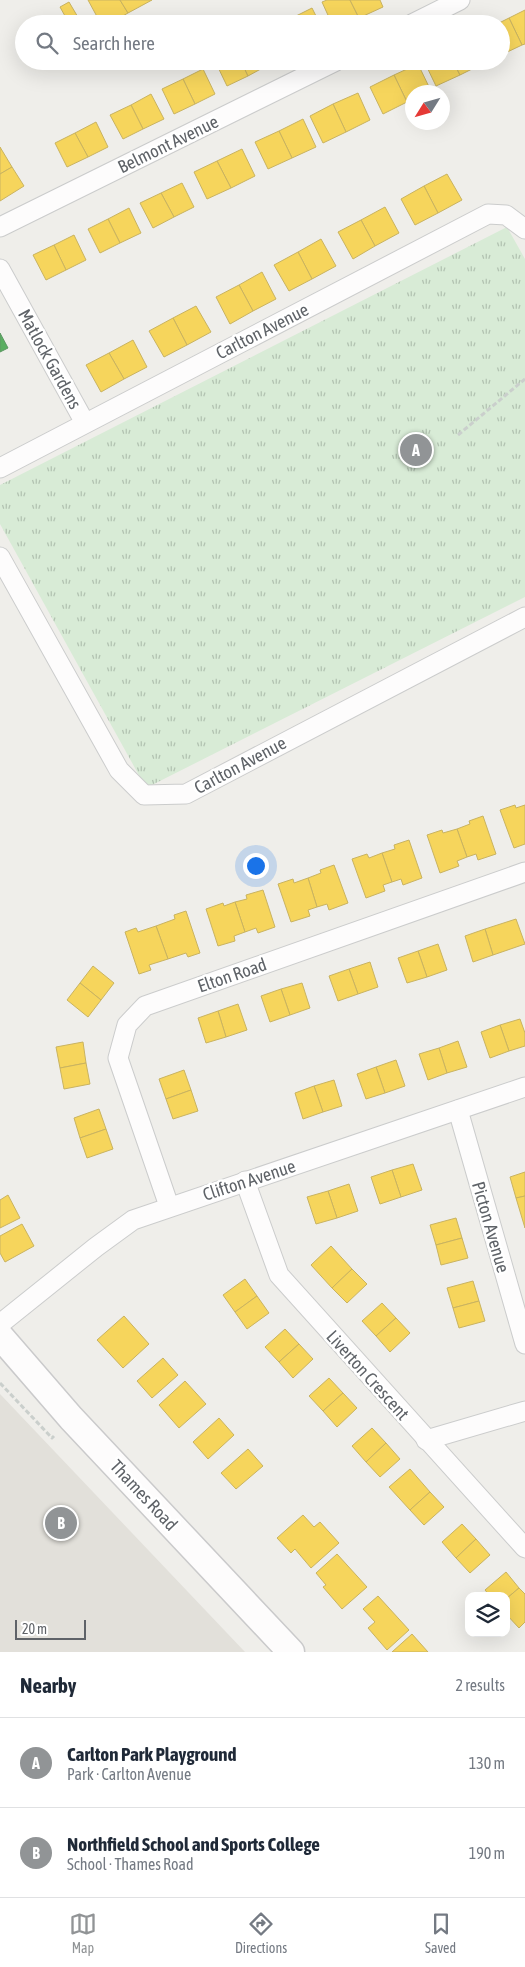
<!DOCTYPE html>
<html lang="en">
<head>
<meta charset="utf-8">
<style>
  :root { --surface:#fff; --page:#f2f2f3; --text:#1f2937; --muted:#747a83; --line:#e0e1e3; --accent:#919496 }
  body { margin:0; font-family:"Asap Condensed",sans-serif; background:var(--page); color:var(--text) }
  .controls { position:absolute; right:15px; bottom:15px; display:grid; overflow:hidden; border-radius:10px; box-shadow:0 5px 20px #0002 }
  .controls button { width:45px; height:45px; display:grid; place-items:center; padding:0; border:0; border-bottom:1px solid var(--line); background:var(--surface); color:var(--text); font:25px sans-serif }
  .compass { position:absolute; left:405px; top:85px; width:45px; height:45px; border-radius:50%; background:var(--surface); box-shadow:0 5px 20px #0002; rotate:233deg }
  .scale { position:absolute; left:15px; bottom:12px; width:71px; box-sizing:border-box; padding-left:5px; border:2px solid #5f6368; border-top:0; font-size:14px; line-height:18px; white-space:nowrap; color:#5f6368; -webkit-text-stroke:4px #fff; paint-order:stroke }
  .you { position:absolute; left:255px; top:865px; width:18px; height:18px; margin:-12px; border:4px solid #fff; border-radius:50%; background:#1a73e8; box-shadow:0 0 0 8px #1a73e833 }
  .badge { display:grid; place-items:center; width:32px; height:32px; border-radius:50%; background:var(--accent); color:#fff; font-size:16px; font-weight:700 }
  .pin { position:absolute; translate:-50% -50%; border:2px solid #fff; box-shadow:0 1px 5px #0006 }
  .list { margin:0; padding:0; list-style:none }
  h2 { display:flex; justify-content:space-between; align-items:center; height:65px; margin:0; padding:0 20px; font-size:21px }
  h2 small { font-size:16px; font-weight:400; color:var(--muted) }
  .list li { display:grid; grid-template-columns:32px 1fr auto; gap:15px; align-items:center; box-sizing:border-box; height:90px; padding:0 20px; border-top:1px solid var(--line) }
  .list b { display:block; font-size:19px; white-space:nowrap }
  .list p { margin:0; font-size:16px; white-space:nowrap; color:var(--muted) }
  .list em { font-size:16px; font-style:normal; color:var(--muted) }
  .icon { flex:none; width:28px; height:28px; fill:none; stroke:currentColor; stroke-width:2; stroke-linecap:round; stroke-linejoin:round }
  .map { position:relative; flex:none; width:525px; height:1652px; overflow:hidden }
  .search { position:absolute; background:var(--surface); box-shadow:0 5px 20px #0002; left:15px; right:15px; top:15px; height:55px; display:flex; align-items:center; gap:12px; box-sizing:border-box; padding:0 18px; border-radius:28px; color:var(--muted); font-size:19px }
  .sheet { height:245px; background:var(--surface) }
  nav { display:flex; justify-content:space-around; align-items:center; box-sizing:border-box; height:70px; border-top:1px solid var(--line); background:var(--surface); font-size:14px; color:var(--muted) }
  nav a { display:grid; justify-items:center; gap:2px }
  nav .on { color:var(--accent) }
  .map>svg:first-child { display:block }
  .education { fill:#e2e0da }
  .park { fill:url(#park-tufts) }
  .homes { fill:#f6d55c; stroke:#c9b360 }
  .public { fill:#5aae61; stroke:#5c9863 }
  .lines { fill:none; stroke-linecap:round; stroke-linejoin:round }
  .street-casing { stroke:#cbcccc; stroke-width:21 }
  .secondary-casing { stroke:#cacacb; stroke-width:29 }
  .path { stroke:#cacfcc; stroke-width:3; stroke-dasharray:5 2.5; stroke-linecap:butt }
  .street { stroke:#fdfcfc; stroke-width:19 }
  .secondary { stroke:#fdfcfc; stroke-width:26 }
  .labels { text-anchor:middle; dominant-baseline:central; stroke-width:5; stroke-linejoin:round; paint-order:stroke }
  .street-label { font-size:18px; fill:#5f6368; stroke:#fff }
</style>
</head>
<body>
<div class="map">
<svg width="525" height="1652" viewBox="0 0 525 1652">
  <defs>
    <pattern id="park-tufts" width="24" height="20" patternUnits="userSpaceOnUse" patternTransform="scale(1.25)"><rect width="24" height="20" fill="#d8ebd6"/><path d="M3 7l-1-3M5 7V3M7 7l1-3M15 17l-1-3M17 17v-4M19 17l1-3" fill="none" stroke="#b2c2b1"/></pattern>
  </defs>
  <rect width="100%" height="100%" fill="#efeeea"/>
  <path class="education" d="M 0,1394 L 245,1652 L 0,1652 Z"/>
  <path class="park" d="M 507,227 L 525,259 L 525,597 L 146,788 L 0,524 L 0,485 Z"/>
  <g class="homes">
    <path d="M 88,0 L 120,0 L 128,13 L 109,24 L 101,24 Z"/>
    <path d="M 120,0 L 152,0 L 128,13 Z"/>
    <path d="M 327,0 L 350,0 L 359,18 L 348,24 L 332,24 L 322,2 Z"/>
    <path d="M 350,0 L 380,0 L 383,7 L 359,18 Z"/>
    <path d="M 69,2 L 82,24 L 51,24 L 65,16 L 60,7 Z"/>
    <path d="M 312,8 L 320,24 L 290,24 L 288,20 Z"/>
    <path d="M 525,10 L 525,44 L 522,45 L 509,18 Z"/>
    <path d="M 509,18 L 522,45 L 501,55 L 501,24 L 497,24 Z"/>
    <path d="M 215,61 L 241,61 L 248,76 L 227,86 Z"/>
    <path d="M 241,61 L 266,61 L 268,65 L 248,76 Z"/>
    <path d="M 424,61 L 453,61 L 460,75 L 436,86 Z"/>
    <path d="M 453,61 L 483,61 L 484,63 L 460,75 Z"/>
    <path d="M 418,64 L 431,91 L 412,92 L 412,100 L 407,102 L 394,75 Z"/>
    <path d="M 203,69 L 215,94 L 195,104 L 183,79 Z"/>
    <path d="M 394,75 L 407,102 L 383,114 L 370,87 Z"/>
    <path d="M 183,79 L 195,104 L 174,114 L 162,89 Z"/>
    <path d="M 358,93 L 370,120 L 346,132 L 333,104 Z"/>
    <path d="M 151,94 L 164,119 L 143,129 L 131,105 Z"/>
    <path d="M 333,104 L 346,132 L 323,143 L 310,116 Z"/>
    <path d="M 131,105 L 143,129 L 123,139 L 110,115 Z"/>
    <path d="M 303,119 L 316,147 L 292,158 L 279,131 Z"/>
    <path d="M 96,122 L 108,147 L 88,157 L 75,133 Z"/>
    <path d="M 279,131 L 292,158 L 268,169 L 255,142 Z"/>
    <path d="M 75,133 L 88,157 L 67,167 L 55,143 Z"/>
    <path d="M 0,147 L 12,167 L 0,174 Z"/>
    <path d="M 242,149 L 255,176 L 231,188 L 217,161 Z"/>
    <path d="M 217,161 L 231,188 L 207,199 L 194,172 Z"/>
    <path d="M 12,167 L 24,186 L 0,201 L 0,174 Z"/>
    <path d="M 447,174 L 462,200 L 438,213 L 424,186 Z"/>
    <path d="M 182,183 L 194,207 L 174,217 L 161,193 Z"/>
    <path d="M 424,186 L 438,213 L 415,225 L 401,199 Z"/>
    <path d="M 161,193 L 174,217 L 153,228 L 140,203 Z"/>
    <path d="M 385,207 L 399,233 L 375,246 L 361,220 Z"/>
    <path d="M 129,208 L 141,233 L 120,243 L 108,219 Z"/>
    <path d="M 108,219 L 120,243 L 100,253 L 88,229 Z"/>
    <path d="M 361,220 L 375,246 L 353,259 L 338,232 Z"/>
    <path d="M 74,235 L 86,260 L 66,270 L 54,245 Z"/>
    <path d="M 321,239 L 336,266 L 312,279 L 298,252 Z"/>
    <path d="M 54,245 L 66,270 L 46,280 L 33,255 Z"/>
    <path d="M 298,252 L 312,279 L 289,291 L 274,265 Z"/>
    <path d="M 262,272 L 276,299 L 253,311 L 239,285 Z"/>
    <path d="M 239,285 L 253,311 L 230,324 L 216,297 Z"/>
    <path d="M 196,306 L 211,332 L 187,345 L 173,318 Z"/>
    <path d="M 173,318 L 187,345 L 164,357 L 149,331 Z"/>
    <path d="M 133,340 L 147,367 L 124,379 L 109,353 Z"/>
    <path d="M 109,353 L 124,379 L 101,392 L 86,365 Z"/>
    <path d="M 515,805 L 516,808 L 525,805 L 525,844 L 514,848 L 500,810 Z"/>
    <path d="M 483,816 L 496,854 L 478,860 L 476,854 L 467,857 L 457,829 L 470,824 L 469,821 Z"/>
    <path d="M 457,829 L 467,857 L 457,861 L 459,866 L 440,873 L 427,835 L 442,830 L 443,833 Z"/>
    <path d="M 409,840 L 422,878 L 403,885 L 401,879 L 392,882 L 382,853 L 395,849 L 394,845 Z"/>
    <path d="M 382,853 L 392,882 L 383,885 L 385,891 L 366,898 L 352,859 L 367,854 L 369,858 Z"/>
    <path d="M 334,865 L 348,903 L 329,910 L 327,904 L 317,907 L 308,878 L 321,873 L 320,870 Z"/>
    <path d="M 308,878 L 317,907 L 308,910 L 310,916 L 291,922 L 278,884 L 293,879 L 294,883 Z"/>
    <path d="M 263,890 L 275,927 L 258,933 L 256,928 L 245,932 L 235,902 L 247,899 L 246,895 Z"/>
    <path d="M 235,902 L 245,932 L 234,936 L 235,941 L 218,946 L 206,909 L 223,903 L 224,906 Z"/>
    <path d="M 186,911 L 200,953 L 188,957 L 186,953 L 168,959 L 156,926 L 175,919 L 174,915 Z"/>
    <path d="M 516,919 L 525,944 L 493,955 L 485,929 Z"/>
    <path d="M 156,926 L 168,959 L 149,965 L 151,970 L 139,974 L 125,932 L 136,928 L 138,932 Z"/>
    <path d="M 485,929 L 493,955 L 473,962 L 465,936 Z"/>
    <path d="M 438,944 L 447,970 L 427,977 L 418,951 Z"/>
    <path d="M 418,951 L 427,977 L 407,983 L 398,958 Z"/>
    <path d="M 370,962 L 378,987 L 358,994 L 349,969 Z"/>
    <path d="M 93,966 L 114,983 L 101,1000 L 80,983 Z"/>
    <path d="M 349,969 L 358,994 L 338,1001 L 329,976 Z"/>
    <path d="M 80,983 L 101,1000 L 88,1017 L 67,1000 Z"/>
    <path d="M 302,983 L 310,1008 L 290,1015 L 281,989 Z"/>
    <path d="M 281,989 L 290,1015 L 270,1022 L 261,996 Z"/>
    <path d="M 238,1004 L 247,1030 L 226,1037 L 218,1011 Z"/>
    <path d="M 218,1011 L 226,1037 L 206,1043 L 198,1018 Z"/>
    <path d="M 520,1019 L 525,1033 L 525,1046 L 509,1051 L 500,1025 Z"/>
    <path d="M 500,1025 L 509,1051 L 490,1058 L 481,1032 Z"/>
    <path d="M 458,1041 L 467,1067 L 447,1073 L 439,1048 Z"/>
    <path d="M 83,1042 L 86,1063 L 60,1068 L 56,1047 Z"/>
    <path d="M 439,1048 L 447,1073 L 428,1080 L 419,1054 Z"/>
    <path d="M 396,1060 L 405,1086 L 385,1093 L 376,1067 Z"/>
    <path d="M 86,1063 L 90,1084 L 64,1089 L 60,1068 Z"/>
    <path d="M 376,1067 L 385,1093 L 366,1099 L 357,1074 Z"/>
    <path d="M 184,1070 L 191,1090 L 166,1099 L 159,1079 Z"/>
    <path d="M 334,1080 L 342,1106 L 323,1112 L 314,1086 Z"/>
    <path d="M 314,1086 L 323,1112 L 303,1119 L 295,1093 Z"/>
    <path d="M 191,1090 L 198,1111 L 173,1119 L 166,1099 Z"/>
    <path d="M 99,1109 L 106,1129 L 80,1138 L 74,1118 Z"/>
    <path d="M 106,1129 L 113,1149 L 87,1158 L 80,1138 Z"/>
    <path d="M 413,1164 L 422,1190 L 401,1197 L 392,1170 Z"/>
    <path d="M 392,1170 L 401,1197 L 380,1204 L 371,1177 Z"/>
    <path d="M 525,1172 L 525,1196 L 516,1198 L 510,1177 Z"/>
    <path d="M 349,1184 L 358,1211 L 337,1218 L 328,1191 Z"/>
    <path d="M 328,1191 L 337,1218 L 316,1224 L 307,1197 Z"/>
    <path d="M 8,1195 L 20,1218 L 0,1228 L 0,1200 Z"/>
    <path d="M 525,1196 L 525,1228 L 516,1198 Z"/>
    <path d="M 456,1218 L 462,1238 L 436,1245 L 430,1225 Z"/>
    <path d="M 22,1224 L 34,1246 L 5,1262 L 0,1253 L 0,1236 Z"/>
    <path d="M 462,1238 L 468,1258 L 441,1265 L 436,1245 Z"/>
    <path d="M 331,1246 L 352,1269 L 332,1288 L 311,1265 Z"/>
    <path d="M 352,1269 L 367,1284 L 347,1303 L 332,1288 Z"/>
    <path d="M 245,1279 L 257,1296 L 235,1312 L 223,1295 Z"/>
    <path d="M 473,1281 L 479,1301 L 453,1308 L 447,1288 Z"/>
    <path d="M 257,1296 L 269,1313 L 247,1329 L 235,1312 Z"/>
    <path d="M 479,1301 L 485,1321 L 459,1328 L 453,1308 Z"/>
    <path d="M 382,1303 L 396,1318 L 376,1336 L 362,1321 Z"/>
    <path d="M 124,1316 L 149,1344 L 123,1368 L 97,1340 Z"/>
    <path d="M 396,1318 L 410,1333 L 390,1352 L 376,1336 Z"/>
    <path d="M 285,1329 L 299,1344 L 279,1362 L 265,1347 Z"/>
    <path d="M 299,1344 L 313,1359 L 293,1378 L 279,1362 Z"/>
    <path d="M 163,1358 L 178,1375 L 152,1398 L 137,1381 Z"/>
    <path d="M 329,1378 L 343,1393 L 323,1411 L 309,1396 Z"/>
    <path d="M 185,1381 L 206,1404 L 179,1428 L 159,1405 Z"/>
    <path d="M 343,1393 L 357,1408 L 337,1427 L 323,1411 Z"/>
    <path d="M 219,1418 L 234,1435 L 208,1459 L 193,1442 Z"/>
    <path d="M 372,1428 L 386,1443 L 366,1462 L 352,1446 Z"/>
    <path d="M 386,1443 L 400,1459 L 380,1477 L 366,1462 Z"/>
    <path d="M 248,1449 L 263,1466 L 236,1489 L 221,1473 Z"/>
    <path d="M 410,1469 L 430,1492 L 410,1510 L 389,1487 Z"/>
    <path d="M 430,1492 L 444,1507 L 424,1525 L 410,1510 Z"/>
    <path d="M 303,1515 L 314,1527 L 320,1522 L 339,1543 L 311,1568 L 295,1549 L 291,1553 L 277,1538 Z"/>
    <path d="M 462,1524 L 476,1539 L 456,1558 L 442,1542 Z"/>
    <path d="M 476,1539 L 490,1555 L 470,1573 L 456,1558 Z"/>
    <path d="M 337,1554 L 367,1587 L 342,1609 L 323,1587 L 326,1585 L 316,1573 Z"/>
    <path d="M 506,1572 L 519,1588 L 506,1599 L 506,1596 L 490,1596 L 485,1590 Z"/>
    <path d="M 519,1588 L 525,1594 L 525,1622 L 519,1628 L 506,1614 L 506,1599 Z"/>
    <path d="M 378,1596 L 409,1630 L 387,1650 L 368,1628 L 375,1622 L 363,1609 Z"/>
    <path d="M 412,1634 L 428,1652 L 392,1652 Z"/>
  </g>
  <path class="public" d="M 0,333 L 8,348 L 0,352 Z"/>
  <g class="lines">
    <g class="street-casing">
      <g id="street">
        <path d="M 412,24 L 460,0"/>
        <path d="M 0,227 L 336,61"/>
        <path d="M 0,269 L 85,423"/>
        <path d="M 0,468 L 488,214 L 506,215 L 525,229"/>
        <path d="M 0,557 L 119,770 L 144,795 L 186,794 L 525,617"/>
        <path d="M 458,1110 L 525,1344"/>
        <path d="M 245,1181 L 279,1275 L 525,1548"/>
        <path d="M 169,1206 L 118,1058 L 127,1025 L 145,1006 L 525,872"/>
        <path d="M 0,1324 L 96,1247 L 133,1220 L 525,1087"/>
        <path d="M 426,1440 L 525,1411"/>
      </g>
    </g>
    <g class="secondary-casing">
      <path id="secondary" d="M 0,1336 L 71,1418 L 291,1652"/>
    </g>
    <g class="path">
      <path d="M 458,435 L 525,379"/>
      <path d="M 0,1383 L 52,1438 L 54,1436"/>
    </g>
    <use href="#street" class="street"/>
    <use href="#secondary" class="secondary"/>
  </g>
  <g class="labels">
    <g class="street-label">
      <text transform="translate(168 144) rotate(-26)">Belmont Avenue</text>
      <text transform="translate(262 331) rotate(-27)">Carlton Avenue</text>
      <text transform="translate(50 359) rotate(61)">Matlock Gardens</text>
      <text transform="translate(240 765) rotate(-28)">Carlton Avenue</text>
      <text transform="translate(232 975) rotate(-19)">Elton Road</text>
      <text transform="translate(249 1180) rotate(-18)">Clifton Avenue</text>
      <text transform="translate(491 1227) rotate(74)">Picton Avenue</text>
      <text transform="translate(368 1375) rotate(48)">Liverton Crescent</text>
      <text transform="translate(144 1495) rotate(47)">Thames Road</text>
    </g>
  </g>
</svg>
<div class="controls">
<button><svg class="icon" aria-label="layers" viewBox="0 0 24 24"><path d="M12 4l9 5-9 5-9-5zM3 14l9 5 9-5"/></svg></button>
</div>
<svg class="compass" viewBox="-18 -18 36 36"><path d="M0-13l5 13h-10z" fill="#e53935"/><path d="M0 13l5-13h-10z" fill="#747a83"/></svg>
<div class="scale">20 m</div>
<div class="you"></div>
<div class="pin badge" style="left:416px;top:450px">A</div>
<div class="pin badge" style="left:61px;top:1523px">B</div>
<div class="search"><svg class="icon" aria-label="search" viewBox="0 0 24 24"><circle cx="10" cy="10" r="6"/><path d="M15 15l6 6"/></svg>Search here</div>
</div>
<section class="sheet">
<h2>Nearby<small>2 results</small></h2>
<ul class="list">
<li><span class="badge">A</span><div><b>Carlton Park Playground</b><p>Park · Carlton Avenue</p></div><em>130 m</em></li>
<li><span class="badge">B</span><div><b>Northfield School and Sports College</b><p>School · Thames Road</p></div><em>190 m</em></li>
</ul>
</section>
<nav>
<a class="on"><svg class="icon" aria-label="map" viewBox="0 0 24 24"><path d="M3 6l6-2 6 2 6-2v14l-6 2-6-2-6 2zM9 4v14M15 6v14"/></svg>Map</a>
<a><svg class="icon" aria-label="directions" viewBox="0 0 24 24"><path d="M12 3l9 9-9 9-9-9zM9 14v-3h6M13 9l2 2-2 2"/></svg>Directions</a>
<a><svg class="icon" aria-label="saved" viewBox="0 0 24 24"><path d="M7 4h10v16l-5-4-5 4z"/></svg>Saved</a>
</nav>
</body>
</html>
